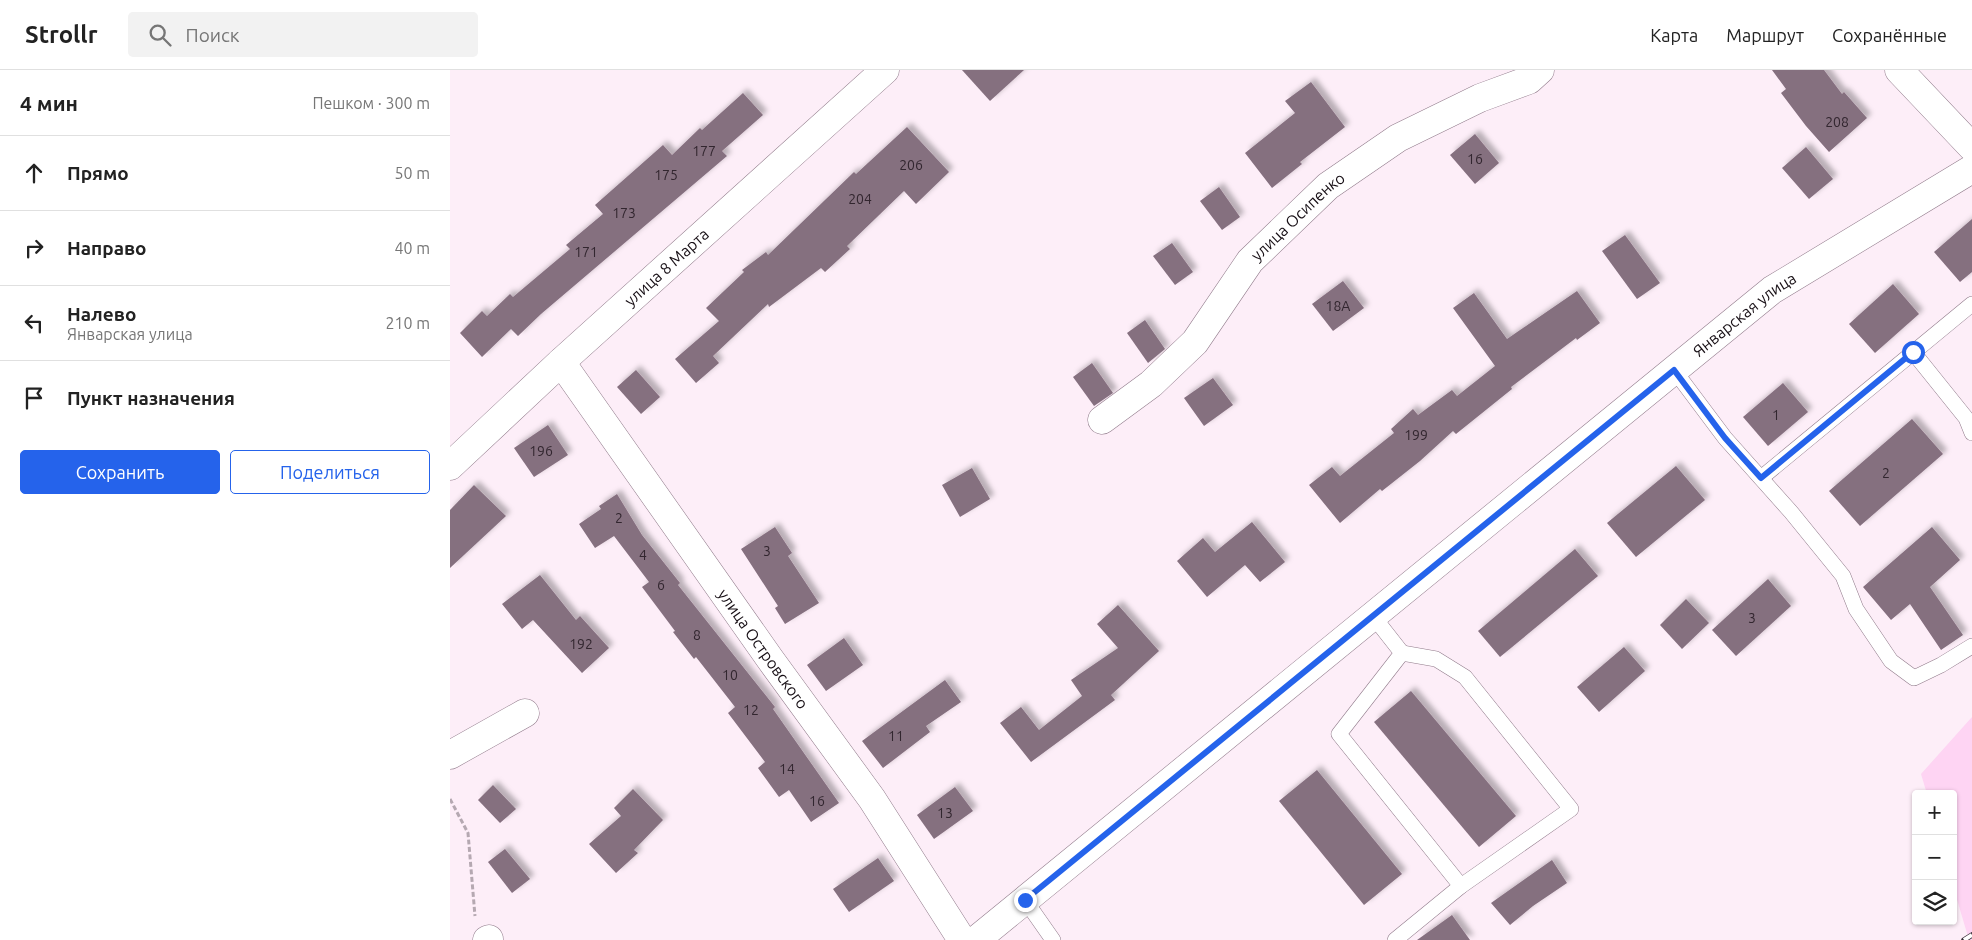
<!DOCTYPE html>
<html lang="ru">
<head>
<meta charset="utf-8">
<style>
  :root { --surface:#fff; --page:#f2f2f2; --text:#222; --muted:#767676; --line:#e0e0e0; --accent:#2563eb }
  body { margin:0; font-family:Ubuntu,sans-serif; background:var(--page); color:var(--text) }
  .controls { position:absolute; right:15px; bottom:15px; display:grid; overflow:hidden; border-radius:5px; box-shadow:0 1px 4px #0004 }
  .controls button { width:45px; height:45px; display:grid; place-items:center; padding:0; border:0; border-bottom:1px solid var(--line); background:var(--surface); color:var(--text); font:25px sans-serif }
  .stop { position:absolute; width:15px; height:15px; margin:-11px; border:4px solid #2563eb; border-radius:50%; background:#fff }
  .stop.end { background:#2563eb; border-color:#fff; box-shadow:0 1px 5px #0008 }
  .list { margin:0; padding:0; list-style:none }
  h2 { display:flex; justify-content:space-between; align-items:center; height:65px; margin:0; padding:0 20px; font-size:21px }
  h2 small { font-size:16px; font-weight:400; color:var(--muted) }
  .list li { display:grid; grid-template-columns:32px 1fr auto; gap:15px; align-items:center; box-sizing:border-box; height:75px; padding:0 20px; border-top:1px solid var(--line) }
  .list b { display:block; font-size:19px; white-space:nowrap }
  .list p { margin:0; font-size:16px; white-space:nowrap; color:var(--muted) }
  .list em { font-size:16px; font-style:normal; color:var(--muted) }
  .actions { display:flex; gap:10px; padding:15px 20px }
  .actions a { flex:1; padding:11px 0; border:1px solid var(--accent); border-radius:5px; text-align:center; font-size:18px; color:var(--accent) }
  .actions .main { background:var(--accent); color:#fff }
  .icon { flex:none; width:28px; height:28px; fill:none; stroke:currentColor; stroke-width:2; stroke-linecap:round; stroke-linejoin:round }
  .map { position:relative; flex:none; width:1522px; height:870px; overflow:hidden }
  header { display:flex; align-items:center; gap:30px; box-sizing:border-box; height:70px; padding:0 25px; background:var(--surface); border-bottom:1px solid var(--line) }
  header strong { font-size:24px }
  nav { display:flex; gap:28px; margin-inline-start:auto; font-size:18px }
  .search { width:350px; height:45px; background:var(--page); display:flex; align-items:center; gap:12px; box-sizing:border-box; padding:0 18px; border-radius:5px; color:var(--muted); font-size:19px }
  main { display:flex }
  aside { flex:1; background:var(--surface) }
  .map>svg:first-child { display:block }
  .green { fill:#fed4f3 }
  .building { fill:#856f7f; filter:url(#shadow) }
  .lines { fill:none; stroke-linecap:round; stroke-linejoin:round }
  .lane-casing { stroke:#917b8b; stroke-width:16 }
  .street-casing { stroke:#917b8b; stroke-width:29 }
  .path { stroke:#b5a8b1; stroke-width:3; stroke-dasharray:5 2.5; stroke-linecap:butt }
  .lane { stroke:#fff; stroke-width:15 }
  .street { stroke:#fff; stroke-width:28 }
  .rail-casing { stroke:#362d34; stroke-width:5.5 }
  .rail { stroke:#fff; stroke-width:4; stroke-dasharray:11; stroke-linecap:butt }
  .route { stroke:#2563eb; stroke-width:6 }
  .labels { text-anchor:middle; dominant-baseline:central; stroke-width:4; stroke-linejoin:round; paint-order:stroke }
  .number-label { font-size:14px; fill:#32262f }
  .street-label { font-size:16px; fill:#160e14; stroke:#fff }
</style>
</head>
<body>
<header>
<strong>Strollr</strong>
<div class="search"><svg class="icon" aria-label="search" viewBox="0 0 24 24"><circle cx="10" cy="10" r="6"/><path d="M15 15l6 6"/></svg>Поиск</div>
<nav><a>Карта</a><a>Маршрут</a><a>Сохранённые</a></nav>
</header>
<main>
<aside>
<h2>4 мин<small>Пешком · 300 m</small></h2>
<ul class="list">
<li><svg class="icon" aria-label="ahead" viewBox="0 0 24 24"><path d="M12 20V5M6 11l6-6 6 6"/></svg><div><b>Прямо</b></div><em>50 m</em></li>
<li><svg class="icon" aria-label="right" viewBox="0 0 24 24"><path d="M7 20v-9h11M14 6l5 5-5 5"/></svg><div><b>Направо</b></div><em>40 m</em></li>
<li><svg class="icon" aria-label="left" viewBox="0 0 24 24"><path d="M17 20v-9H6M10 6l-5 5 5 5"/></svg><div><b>Налево</b><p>Январская улица</p></div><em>210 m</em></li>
<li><svg class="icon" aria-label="arrive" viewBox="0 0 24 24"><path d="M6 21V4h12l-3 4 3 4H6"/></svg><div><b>Пункт назначения</b></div></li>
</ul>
<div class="actions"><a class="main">Сохранить</a><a>Поделиться</a></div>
</aside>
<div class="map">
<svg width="1522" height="870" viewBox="0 0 1522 870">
  <defs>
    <filter id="shadow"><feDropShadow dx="4.5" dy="-4.5" stdDeviation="2.5" flood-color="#0004"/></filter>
  </defs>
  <rect width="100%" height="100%" fill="#fdeef8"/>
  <path class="green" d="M 1522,647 L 1522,870 L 1519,870 L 1503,816 L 1503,724 L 1477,724 L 1471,704 Z"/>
  <g class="building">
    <path d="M 512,0 L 574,0 L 540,31 Z"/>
    <path d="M 1322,0 L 1374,0 L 1392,24 L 1394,22 L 1417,48 L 1379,82 L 1356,56 L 1331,23 L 1336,19 Z"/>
    <path d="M 861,12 L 895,57 L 850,92 L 852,94 L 822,118 L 795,83 L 845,43 L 835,31 Z"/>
    <path d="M 293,23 L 313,45 L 272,81 L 277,86 L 91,244 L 68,266 L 61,259 L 32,287 L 10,263 L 32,241 L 37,246 L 60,224 L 63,227 L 120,179 L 116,175 L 153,144 L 145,135 L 187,98 L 213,75 L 222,85 L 250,58 L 252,60 Z"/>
    <path d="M 457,57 L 499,102 L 466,134 L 454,121 L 397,176 L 400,179 L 375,202 L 371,198 L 319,237 L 318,234 L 263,286 L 269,293 L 246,313 L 225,289 L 269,251 L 256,238 L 294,202 L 292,200 L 316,182 L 318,185 L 404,102 L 406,104 Z"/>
    <path d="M 1025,64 L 1049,93 L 1025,114 L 1000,85 Z"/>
    <path d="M 1356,77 L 1383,109 L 1359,129 L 1332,98 Z"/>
    <path d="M 769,117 L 790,147 L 772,160 L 750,131 Z"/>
    <path d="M 1522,149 L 1522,202 L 1510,212 L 1484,182 Z"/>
    <path d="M 1175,165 L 1210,213 L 1187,229 L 1152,181 Z"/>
    <path d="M 722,173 L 743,202 L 725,215 L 703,186 Z"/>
    <path d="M 893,211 L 914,238 L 883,261 L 862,234 Z"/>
    <path d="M 1443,214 L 1469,244 L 1425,283 L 1399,254 Z"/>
    <path d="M 1127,221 L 1150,253 L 1127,270 L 1126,268 L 1061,317 L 1062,319 L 1006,364 L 1003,361 L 970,391 L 932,421 L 930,419 L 890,453 L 859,415 L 882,397 L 890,406 L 944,363 L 941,359 L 963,339 L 968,345 L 1002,320 L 1007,326 L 1045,296 L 1003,238 L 1024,223 L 1057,269 Z"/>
    <path d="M 695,250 L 715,279 L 698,293 L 677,263 Z"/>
    <path d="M 642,293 L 663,323 L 644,336 L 623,307 Z"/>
    <path d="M 186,300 L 210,327 L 191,344 L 167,317 Z"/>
    <path d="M 763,308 L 783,335 L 754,356 L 734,328 Z"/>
    <path d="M 1333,313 L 1358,342 L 1318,376 L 1293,347 Z"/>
    <path d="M 1462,349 L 1493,384 L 1410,456 L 1379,421 Z"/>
    <path d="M 98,355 L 118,385 L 84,407 L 64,378 Z"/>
    <path d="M 1226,396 L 1255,430 L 1186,487 L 1157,453 Z"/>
    <path d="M 522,398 L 540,429 L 510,447 L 492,415 Z"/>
    <path d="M 24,415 L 56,446 L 0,498 L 0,440 Z"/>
    <path d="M 167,424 L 192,465 L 230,513 L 228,515 L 325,637 L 323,639 L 389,733 L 361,752 L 339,720 L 329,727 L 308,698 L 315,692 L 278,643 L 285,637 L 246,587 L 244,589 L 223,562 L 225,561 L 192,517 L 199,512 L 164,466 L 145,478 L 129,454 L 151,439 L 149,436 Z"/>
    <path d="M 802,452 L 835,492 L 810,512 L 795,495 L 757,527 L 727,491 L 753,468 L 765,482 Z"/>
    <path d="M 325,457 L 342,483 L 338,486 L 369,533 L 335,554 L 325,538 L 328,536 L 291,479 Z"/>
    <path d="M 1482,457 L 1510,490 L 1480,517 L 1513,565 L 1491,580 L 1460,534 L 1441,550 L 1413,517 Z"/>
    <path d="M 1125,479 L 1148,506 L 1050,587 L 1028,561 Z"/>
    <path d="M 90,505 L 126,550 L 130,546 L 159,578 L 132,603 L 83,550 L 72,559 L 52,534 Z"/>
    <path d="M 1318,509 L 1341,536 L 1286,586 L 1262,560 Z"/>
    <path d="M 1236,529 L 1259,553 L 1232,579 L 1210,555 Z"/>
    <path d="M 668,535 L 709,581 L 661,625 L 665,630 L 581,692 L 550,653 L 571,637 L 589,660 L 632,626 L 621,610 L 668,578 L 647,554 Z"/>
    <path d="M 394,568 L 413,595 L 376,621 L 357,595 Z"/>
    <path d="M 1174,577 L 1195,601 L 1149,642 L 1127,617 Z"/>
    <path d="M 495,610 L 511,632 L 476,656 L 480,662 L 433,698 L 412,671 Z"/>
    <path d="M 961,621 L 1066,746 L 1029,777 L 924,652 Z"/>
    <path d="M 867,700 L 952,804 L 914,835 L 829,731 Z"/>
    <path d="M 43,715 L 66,739 L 50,753 L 28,730 Z"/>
    <path d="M 505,717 L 523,741 L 484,769 L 467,745 Z"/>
    <path d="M 183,719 L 213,750 L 184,780 L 188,783 L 166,803 L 139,774 L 171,746 L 164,738 Z"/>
    <path d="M 55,779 L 80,809 L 62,823 L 38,792 Z"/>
    <path d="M 428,788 L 444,811 L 399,842 L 383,819 Z"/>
    <path d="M 1102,790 L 1117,813 L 1083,836 L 1060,855 L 1041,833 Z"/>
    <path d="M 1002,845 L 1020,870 L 967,870 Z"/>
  </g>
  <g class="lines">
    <g class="lane-casing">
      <g id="lane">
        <path d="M 1463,282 L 1516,348 L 1522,363"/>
        <path d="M 1224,300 L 1275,368 L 1341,442 L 1393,506 L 1406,539 L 1441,591 L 1464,608 L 1491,595 L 1522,576"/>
        <path d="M 1311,408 L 1522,234"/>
        <path d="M 923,546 L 952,583 L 889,664 L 1011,816 L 945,870"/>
        <path d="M 952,583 L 986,589 L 1015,607 L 1121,739 L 1011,816"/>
        <path d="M 575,830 L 603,870"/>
      </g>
    </g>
    <g class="street-casing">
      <g id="street">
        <path d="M 1449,0 L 1522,77"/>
        <path id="s1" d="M 111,292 L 320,589 L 422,729 L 512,870"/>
        <path id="s2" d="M 652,350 L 701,314 L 745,272 L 800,191 L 878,116 L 948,68 L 1030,28 L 1079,10 L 1090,0"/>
        <path id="s3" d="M 0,396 L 111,292 L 435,0"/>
        <path d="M 0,685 L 75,643"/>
        <path d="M 37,870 L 39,869"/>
        <path id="s4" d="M 526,870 L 1322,220 L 1522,99"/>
      </g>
    </g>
    <path class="path" d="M 0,729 L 18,763 L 25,846"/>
    <use href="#lane" class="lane"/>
    <use href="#street" class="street"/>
    <g class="rail-casing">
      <path id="rail" d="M 1514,870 L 1522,865"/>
    </g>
    <use href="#rail" class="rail"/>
  </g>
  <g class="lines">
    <path class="route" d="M 575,830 L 1224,300 L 1275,368 L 1311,408 L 1463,282"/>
  </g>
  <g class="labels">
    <g class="number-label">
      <text x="1387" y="52">208</text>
      <text x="254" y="81">177</text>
      <text x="1025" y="89">16</text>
      <text x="461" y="95">206</text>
      <text x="216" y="105">175</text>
      <text x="410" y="129">204</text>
      <text x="174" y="143">173</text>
      <text x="136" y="182">171</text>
      <text x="888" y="236">18А</text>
      <text x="1326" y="345">1</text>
      <text x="966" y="365">199</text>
      <text x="91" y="381">196</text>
      <text x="1436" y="403">2</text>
      <text x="169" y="448">2</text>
      <text x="317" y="481">3</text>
      <text x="193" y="485">4</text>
      <text x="211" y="515">6</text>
      <text x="1302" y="548">3</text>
      <text x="247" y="565">8</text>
      <text x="131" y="574">192</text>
      <text x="280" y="605">10</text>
      <text x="301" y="640">12</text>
      <text x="446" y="666">11</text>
      <text x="337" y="699">14</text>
      <text x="367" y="731">16</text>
      <text x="495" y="743">13</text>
    </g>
    <g class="street-label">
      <text stroke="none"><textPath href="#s2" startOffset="285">улица Осипенко</textPath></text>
      <text stroke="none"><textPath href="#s3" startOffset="294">улица 8 Марта</textPath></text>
      <text stroke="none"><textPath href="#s4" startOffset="991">Январская улица</textPath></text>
      <text stroke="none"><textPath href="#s1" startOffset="351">улица Островского</textPath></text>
    </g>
  </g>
</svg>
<div class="controls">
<button>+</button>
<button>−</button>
<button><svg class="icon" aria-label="layers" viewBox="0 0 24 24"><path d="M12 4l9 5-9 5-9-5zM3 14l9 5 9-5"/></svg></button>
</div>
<div class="stop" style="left:1463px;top:282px"></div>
<div class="stop end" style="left:575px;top:830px"></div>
</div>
</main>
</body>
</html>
